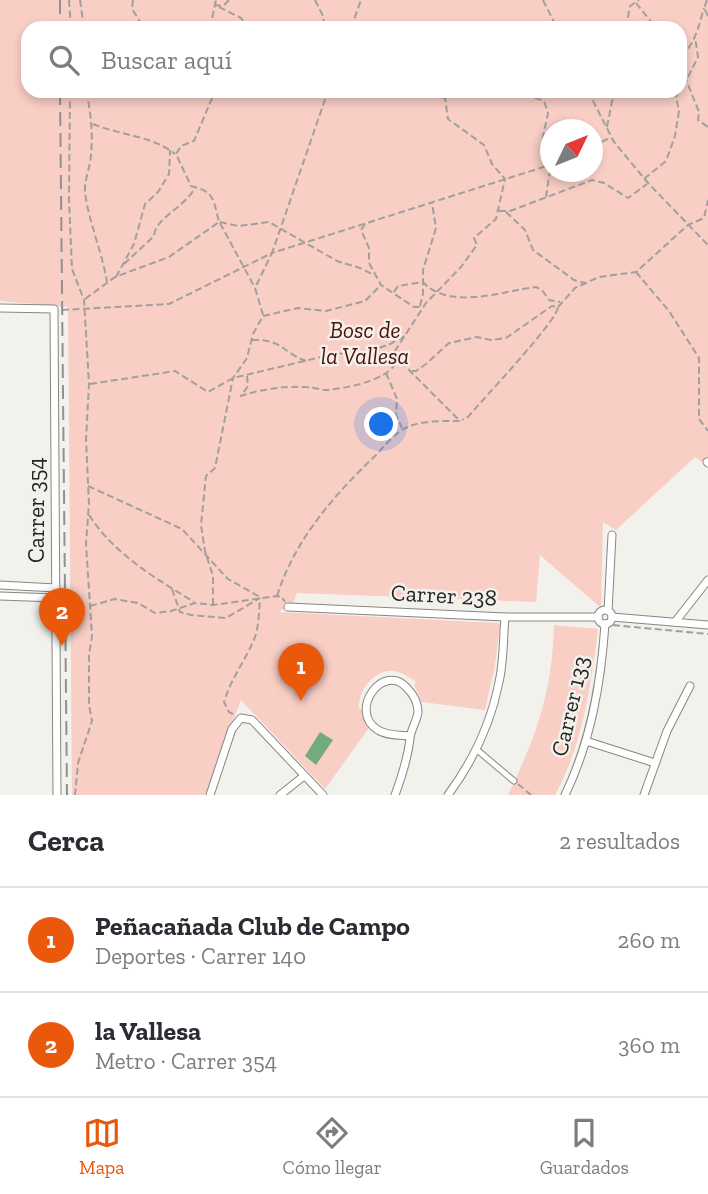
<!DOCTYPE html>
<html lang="es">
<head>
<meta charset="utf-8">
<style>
  :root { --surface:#fff; --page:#f7f7f7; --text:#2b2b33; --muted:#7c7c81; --line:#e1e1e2; --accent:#ea580c }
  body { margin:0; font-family:"Zilla Slab",serif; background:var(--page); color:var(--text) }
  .compass { position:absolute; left:540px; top:119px; width:63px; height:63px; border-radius:50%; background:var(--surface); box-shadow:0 4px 10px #0003; rotate:47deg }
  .you { position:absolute; left:382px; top:425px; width:24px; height:24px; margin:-18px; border:5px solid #fff; border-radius:50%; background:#1a73e8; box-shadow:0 0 0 10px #1a73e833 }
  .badge { display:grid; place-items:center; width:46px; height:46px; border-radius:50%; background:var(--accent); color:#fff; font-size:23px; font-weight:700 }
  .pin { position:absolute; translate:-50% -58px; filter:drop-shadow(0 2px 4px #0008) }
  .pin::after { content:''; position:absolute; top:37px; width:24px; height:21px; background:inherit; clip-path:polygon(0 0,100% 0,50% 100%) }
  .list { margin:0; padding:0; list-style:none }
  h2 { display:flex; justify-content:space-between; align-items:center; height:91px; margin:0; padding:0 28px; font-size:30px }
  h2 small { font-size:23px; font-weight:400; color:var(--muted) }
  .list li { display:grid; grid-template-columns:46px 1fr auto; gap:21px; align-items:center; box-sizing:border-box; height:105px; padding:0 28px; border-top:2px solid var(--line) }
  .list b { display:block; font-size:26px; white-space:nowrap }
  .list p { margin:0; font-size:23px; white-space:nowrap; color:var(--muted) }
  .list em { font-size:23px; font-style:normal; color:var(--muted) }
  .icon { flex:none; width:38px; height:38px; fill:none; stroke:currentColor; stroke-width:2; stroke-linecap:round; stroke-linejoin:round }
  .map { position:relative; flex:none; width:708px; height:795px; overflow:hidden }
  .search { position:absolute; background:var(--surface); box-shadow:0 4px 10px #0003; left:21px; right:21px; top:21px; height:77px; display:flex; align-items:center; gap:18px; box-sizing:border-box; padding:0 24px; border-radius:21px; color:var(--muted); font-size:26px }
  .sheet { height:301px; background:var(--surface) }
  nav { display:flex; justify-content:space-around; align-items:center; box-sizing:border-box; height:98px; border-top:2px solid var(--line); background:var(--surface); font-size:19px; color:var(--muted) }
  nav a { display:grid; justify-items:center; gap:4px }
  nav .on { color:var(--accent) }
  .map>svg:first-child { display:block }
  .green { fill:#f8cec5; fill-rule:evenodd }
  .water { fill:#73ab7f }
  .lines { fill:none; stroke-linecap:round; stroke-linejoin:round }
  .pedestrian-casing { stroke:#888680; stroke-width:7 }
  .minor-casing { stroke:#888680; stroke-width:9 }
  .path { stroke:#a2a09c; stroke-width:2; stroke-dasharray:7 3.5; stroke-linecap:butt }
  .pedestrian { stroke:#fff; stroke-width:5 }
  .minor { stroke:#fff; stroke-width:7 }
  .rail { stroke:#93918d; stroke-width:2; stroke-dasharray:14 7; stroke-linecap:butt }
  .labels { text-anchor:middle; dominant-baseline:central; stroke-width:5; stroke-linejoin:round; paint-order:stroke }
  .park-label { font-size:23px; font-style:italic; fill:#501208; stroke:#f3f1eb }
  .street-label { font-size:23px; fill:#252422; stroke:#f3f1eb }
</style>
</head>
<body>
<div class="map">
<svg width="708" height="795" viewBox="0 0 708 795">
  <rect width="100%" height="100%" fill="#f3f1eb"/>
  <g class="green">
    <path d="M 0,0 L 708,0 L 708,466 L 695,457 L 616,530 L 603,522 L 601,608 L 540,555 L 536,602 L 297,593 L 293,604 L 278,612 L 498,623 L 500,625 L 495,665 L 485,710 L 422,702 L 414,685 L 416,682 C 397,668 384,666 368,683 C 362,690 359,697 359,708 L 363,711 L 371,725 L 325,789 L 241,700 L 205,795 L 72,795 L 68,307 L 0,301 ZM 28,28 L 680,28 L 680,91 L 28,91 ZM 550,130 L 592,130 L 592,172 L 550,172 Z"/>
    <path d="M 554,625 L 598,629 C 591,686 583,743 555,795 L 508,795 C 537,735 552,693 554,625 Z"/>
  </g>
  <path class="water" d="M 320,732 L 333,740 L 316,765 L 305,756 Z"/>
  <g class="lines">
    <g class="pedestrian-casing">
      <path id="pedestrian" d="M 476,749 L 514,781"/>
    </g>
    <g class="minor-casing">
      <g id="minor">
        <path d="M 0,308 L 54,309 L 57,795"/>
        <path d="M 707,462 L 708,463"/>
        <path d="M 0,585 L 56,588"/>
        <path d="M 0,596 L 56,598"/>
        <path d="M 288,607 L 505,617 L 598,617"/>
        <circle cx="605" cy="617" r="7"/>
        <path d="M 608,611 L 612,535"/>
        <path d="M 612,617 L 708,625"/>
        <path d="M 675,622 L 708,580"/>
        <path d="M 586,741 L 655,763"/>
        <path d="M 210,795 L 232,729 L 241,718 L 252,720 L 323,795"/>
        <path d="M 280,795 L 304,776"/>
        <path d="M 395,795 C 402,776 408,758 410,738 C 411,729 417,721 418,712 C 418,703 413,694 407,688 C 384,661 347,711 378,730 C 387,736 401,735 410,736"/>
        <path d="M 448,795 C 473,761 491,723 499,682 C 504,661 503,638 505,617"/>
        <path d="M 565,795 C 591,741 601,683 605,624"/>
        <path d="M 644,795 L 667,731 L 690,686"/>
      </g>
    </g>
    <g class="path">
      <path d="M 69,0 L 71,28"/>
      <path d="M 80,0 L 84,28"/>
      <path d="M 133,0 L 132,9 L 144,28"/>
      <path d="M 229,0 L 223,6 L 215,5 L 241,18 L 249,28"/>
      <path d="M 315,0 L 324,18 L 322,28"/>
      <path d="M 543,0 L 557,28"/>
      <path d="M 707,0 L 704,8 L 708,16"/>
      <path d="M 636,3 L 656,28"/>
      <path d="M 353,25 L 363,28"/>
      <path d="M 210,28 L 216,0"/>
      <path d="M 351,28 L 361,0"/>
      <path d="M 626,28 L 630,6 L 639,0"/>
      <path d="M 680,55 L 681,67 L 699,112 L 698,120 L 708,127"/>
      <path d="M 681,56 C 695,45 699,25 704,8"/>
      <path d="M 688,77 L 698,57 L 695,37"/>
      <path d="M 680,88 L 685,76"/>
      <path d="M 70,91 L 69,200 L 72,269 L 84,300 L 89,384 L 86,439 L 89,504 L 86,544 L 92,636 L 89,655 L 89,705 L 92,721 L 78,763 L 75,795"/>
      <path d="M 86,91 C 91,112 93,134 91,155 C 90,168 84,180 85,193 C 89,222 102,252 107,282"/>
      <path d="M 515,91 L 544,101 L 548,113 L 542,141 L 550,164"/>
      <path d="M 588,91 L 614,142 L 648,183 L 708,245"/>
      <path d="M 526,94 L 532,91"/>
      <path d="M 93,124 C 119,135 153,136 175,154"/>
      <path d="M 607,127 L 614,91"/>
      <path d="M 592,146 L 610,138"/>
      <path d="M 644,179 L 666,161 L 675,136 L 679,111 L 676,97 L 679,91"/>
      <path d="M 546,197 L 550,170"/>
      <path d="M 499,211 L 510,211 L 592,180 L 604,183 L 628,198 L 647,184"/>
      <path d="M 506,212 L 525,230 L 533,250 L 574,280 L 585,283"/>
      <path d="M 220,222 L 239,226 L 269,222 L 337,261 L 360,268 L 374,275"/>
      <path d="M 220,223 L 255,288"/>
      <path d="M 365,224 L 361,230 L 369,248 L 369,263 L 381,285 L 414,307 L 420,307"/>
      <path d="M 124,264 L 154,236 C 155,218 183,209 195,188"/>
      <path d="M 636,272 L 669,311 L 699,358 L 699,419 L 708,431"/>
      <path d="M 116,277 L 134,244 L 145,204 L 158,192 L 169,174 L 170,150"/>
      <path d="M 394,292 L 398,286 L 423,282 C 450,311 502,291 536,287 L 542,290 L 549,300 L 560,302"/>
      <path d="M 85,299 L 115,277 L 169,257 L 219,222 C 213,199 215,192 191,186 L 176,154 L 181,146 L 194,141 L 215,91"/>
      <path d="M 420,306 L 423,294 L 423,270 L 436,228 L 432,203"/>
      <path d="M 558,307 L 575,288 L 599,277 L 636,272 L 688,225 L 704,218 L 708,200"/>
      <path d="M 62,310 L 169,304 L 272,253 L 328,91"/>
      <path d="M 263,315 L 255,288 L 272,253 L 550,165"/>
      <path d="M 252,340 C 282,339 282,352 306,361"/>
      <path d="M 412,371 L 416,371 L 426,364 L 449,343 L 477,337 L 491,340 L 506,338 L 552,306 L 558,307 C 558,320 482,400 468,417 L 462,420"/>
      <path d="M 386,373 L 397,399 L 396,415 L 402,428"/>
      <path d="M 247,376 L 248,386 L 241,396 C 262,389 284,386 305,387 C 313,387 320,390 327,390 C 346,388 373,383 389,371 C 394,367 394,363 400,361"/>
      <path d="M 90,384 L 175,371 L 208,392 L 233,378 L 338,353 L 357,356 L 390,344 L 405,336"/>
      <path d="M 88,486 L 182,529 L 228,579 L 260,597"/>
      <path d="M 89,515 C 114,554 155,578 194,602"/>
      <path d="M 172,589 L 180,612 L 191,615 L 226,618 L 260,598"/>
      <path d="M 277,596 C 294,541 334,495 375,456 C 383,448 392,436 402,430 C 417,420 442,421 460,421 L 393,354 L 426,303 L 461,267 L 477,245 L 474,238 L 496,219 L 505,179 L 492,164 L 484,145 L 448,119 L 445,98 L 440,97 L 439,91"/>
      <path d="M 213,605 L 213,576 L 205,551 L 201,525 L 206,476 L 215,468 L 233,378 L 247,358 L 253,334 L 263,316 L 298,308 L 326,311 L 365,301 L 381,285"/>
      <path d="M 90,606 L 115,599 L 138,603 L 155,613 L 171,611 L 195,603 L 213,605 L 277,596 L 282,597 L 285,602"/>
      <path d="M 613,625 L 708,634"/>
      <path d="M 233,714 L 229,712 L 224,702 C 231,678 246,660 255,637 C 259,625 259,611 260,599"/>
      <path d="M 518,784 L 531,795"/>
    </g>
    <use href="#pedestrian" class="pedestrian"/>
    <use href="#minor" class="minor"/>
    <g class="rail">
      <path d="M 60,0 L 60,28"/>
      <path d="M 60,91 L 67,795"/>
    </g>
  </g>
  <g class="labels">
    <g class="park-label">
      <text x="365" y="330">Bosc de<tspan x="365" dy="26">la Vallesa</tspan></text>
    </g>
    <g class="street-label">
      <text transform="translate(36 510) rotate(-90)">Carrer 354</text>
      <text transform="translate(444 595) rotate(3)">Carrer 238</text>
      <text transform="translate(570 706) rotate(-77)">Carrer 133</text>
    </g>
  </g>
</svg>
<svg class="compass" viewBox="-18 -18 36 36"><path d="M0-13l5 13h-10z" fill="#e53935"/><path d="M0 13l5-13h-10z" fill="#7c7c81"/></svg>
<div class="you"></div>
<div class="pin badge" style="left:301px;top:701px">1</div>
<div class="pin badge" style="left:62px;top:646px">2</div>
<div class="search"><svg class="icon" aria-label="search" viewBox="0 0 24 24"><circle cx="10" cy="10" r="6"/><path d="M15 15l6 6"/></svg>Buscar aquí</div>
</div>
<section class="sheet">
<h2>Cerca<small>2 resultados</small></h2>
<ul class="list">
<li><span class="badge">1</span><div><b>Peñacañada Club de Campo</b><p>Deportes · Carrer 140</p></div><em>260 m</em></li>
<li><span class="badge">2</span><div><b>la Vallesa</b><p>Metro · Carrer 354</p></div><em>360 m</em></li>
</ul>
</section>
<nav>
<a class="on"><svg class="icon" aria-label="map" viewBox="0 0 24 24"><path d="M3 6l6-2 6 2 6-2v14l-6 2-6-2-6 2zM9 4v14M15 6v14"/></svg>Mapa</a>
<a><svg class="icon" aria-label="directions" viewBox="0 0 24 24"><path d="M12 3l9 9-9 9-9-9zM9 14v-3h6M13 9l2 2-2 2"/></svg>Cómo llegar</a>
<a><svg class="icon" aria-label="saved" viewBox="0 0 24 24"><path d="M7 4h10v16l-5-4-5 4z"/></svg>Guardados</a>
</nav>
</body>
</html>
